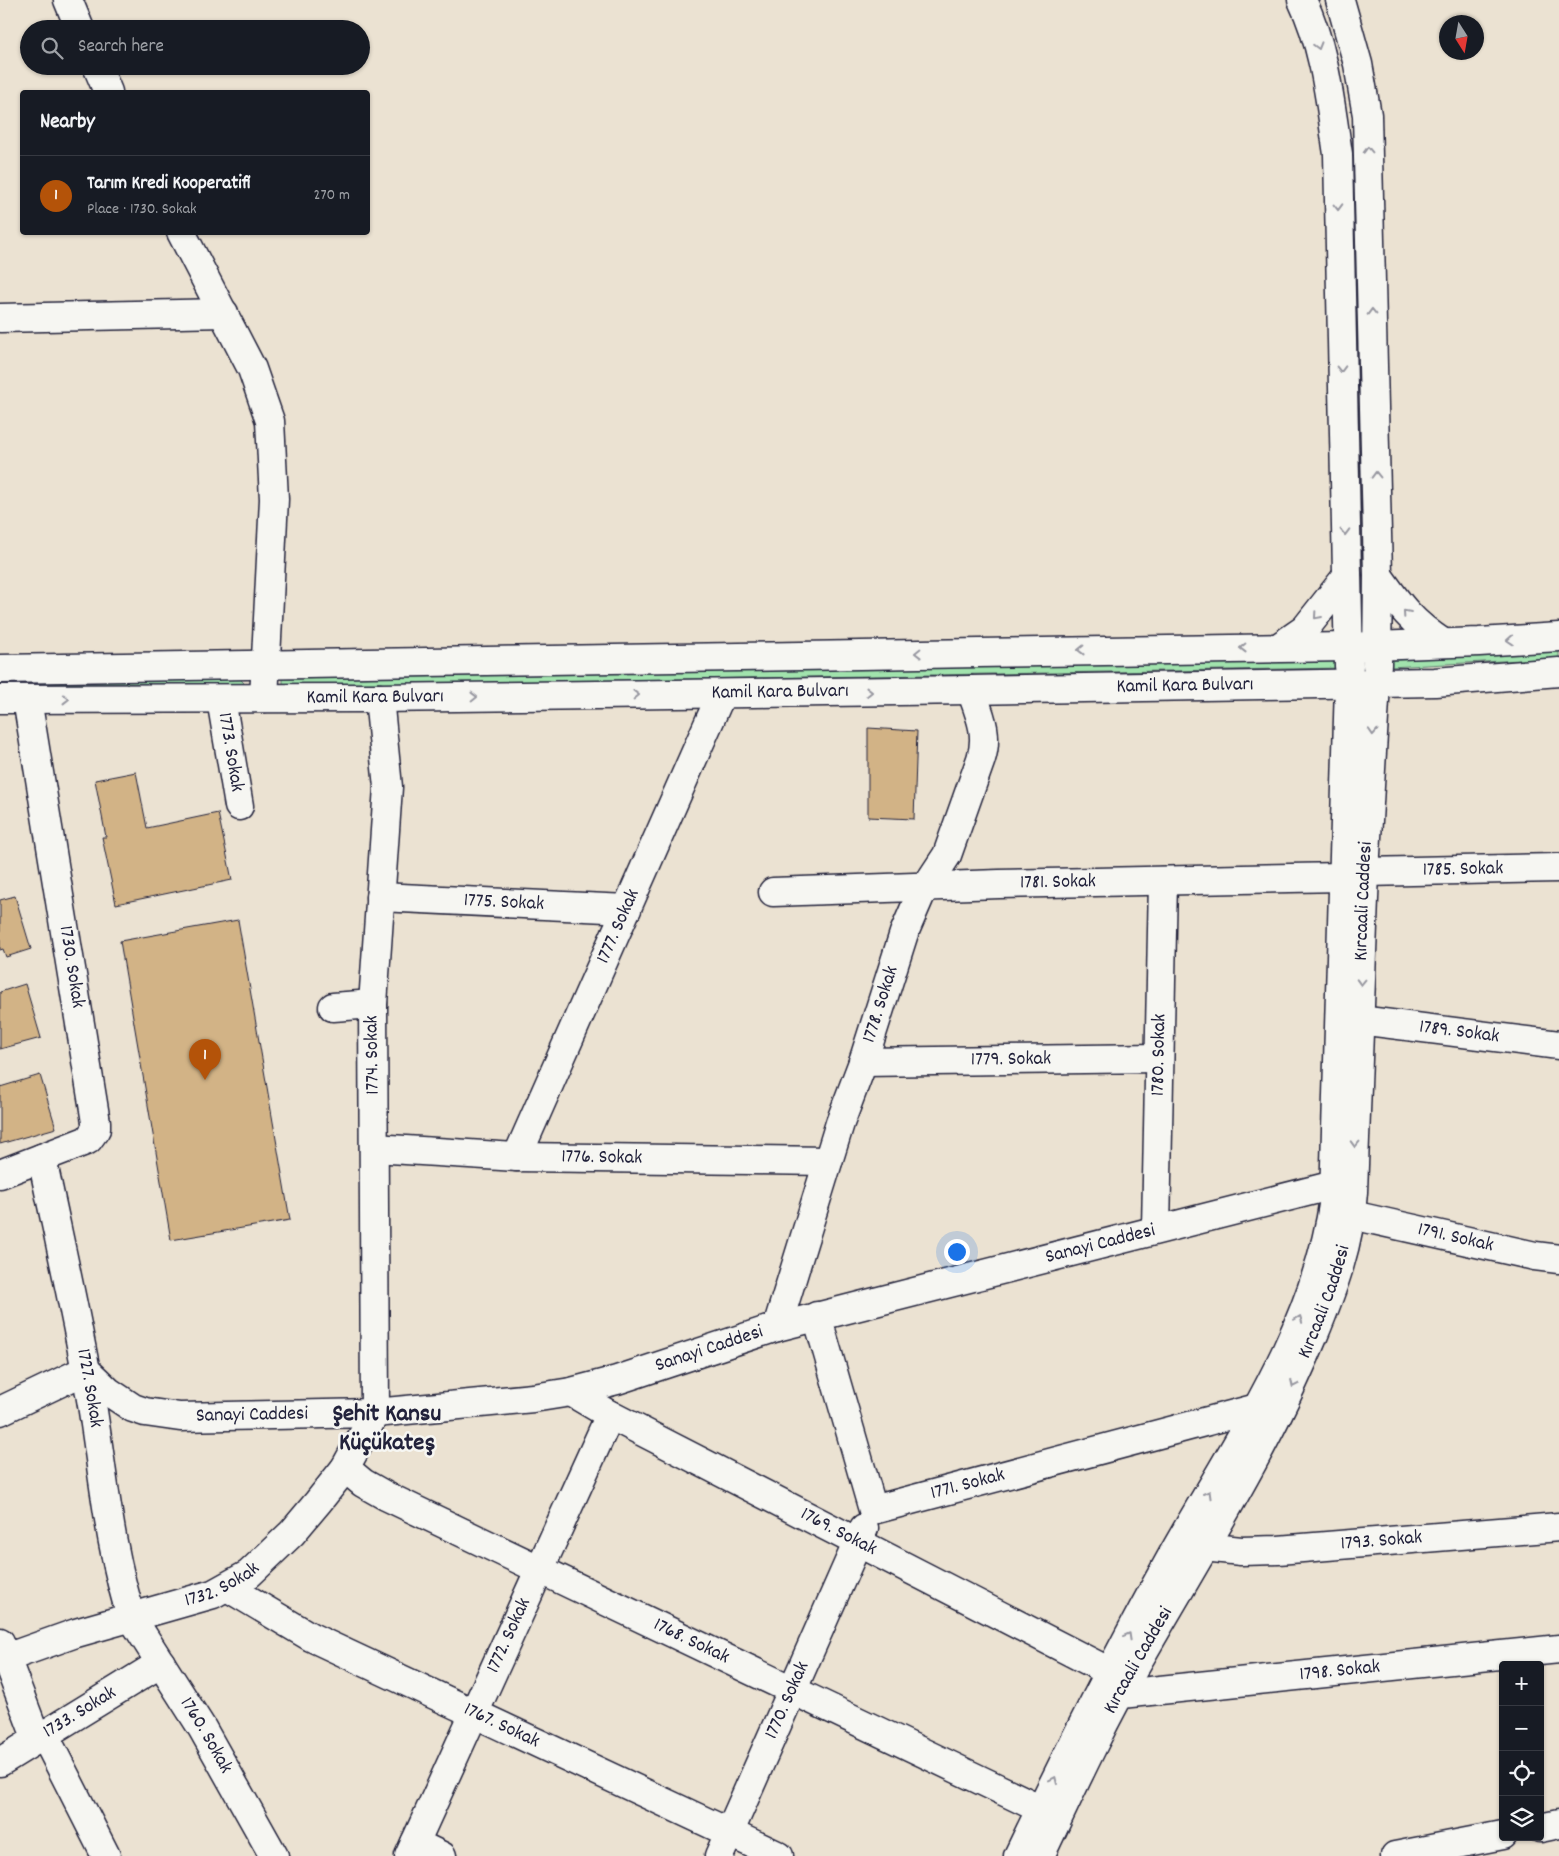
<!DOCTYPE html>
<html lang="en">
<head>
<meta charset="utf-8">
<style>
  :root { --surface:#171b24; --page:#20242c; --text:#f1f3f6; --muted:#9ea1a6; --line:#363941; --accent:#b45309 }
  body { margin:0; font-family:Dekko,sans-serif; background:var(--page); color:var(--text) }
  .controls { position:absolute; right:15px; bottom:15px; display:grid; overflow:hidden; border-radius:5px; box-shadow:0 1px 4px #0004 }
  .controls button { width:45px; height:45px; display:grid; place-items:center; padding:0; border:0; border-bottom:1px solid var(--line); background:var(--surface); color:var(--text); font:25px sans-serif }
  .compass { position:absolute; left:1439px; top:15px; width:45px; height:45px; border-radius:50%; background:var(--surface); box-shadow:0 1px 4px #0004; rotate:169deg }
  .you { position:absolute; left:956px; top:1251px; width:18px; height:18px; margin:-12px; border:4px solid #fff; border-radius:50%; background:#1a73e8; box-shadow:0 0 0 8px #1a73e833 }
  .badge { display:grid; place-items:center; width:32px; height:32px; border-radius:50%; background:var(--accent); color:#fff; font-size:16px; font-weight:700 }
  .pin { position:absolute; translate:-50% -41px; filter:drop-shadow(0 1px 2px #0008) }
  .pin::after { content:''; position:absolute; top:26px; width:18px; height:15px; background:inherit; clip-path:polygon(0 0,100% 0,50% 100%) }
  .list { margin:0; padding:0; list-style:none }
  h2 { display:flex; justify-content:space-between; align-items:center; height:65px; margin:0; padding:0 20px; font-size:21px }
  h2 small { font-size:16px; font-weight:400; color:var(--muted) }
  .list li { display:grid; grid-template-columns:32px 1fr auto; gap:15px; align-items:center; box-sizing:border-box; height:80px; padding:0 20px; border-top:1px solid var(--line) }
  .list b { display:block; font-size:19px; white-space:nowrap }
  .list p { margin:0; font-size:16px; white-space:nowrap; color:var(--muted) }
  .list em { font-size:16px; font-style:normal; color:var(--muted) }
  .icon { flex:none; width:28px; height:28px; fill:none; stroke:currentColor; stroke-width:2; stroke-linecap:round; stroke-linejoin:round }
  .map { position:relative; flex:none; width:1559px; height:1856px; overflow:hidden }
  .search { position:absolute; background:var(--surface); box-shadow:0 1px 4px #0004; left:20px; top:20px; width:350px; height:55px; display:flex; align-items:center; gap:12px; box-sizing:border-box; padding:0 18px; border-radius:28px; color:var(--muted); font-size:19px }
  .panel { position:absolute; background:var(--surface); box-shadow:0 1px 4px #0004; left:20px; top:90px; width:350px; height:145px; border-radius:5px }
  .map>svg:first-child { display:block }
  .green { fill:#a1e3ad; stroke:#628274 }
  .building { fill:#d2b386; stroke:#22223b }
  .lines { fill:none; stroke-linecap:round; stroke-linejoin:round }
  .minor-casing { stroke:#22223b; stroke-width:31 }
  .major-casing { stroke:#22223b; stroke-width:31 }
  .minor { stroke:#f6f6f2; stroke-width:28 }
  .major { stroke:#f6f6f2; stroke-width:28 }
  .oneway { stroke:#9797a0 }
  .labels { text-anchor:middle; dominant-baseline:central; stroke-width:5; stroke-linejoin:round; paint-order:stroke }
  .street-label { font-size:20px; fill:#22223b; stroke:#f6f6f2 }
  .district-label { font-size:25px; font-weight:bold; fill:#22223b; stroke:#f6f6f2 }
</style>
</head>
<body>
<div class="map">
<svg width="1559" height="1856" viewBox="0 0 1559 1856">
  <rect width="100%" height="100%" fill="#ebe2d2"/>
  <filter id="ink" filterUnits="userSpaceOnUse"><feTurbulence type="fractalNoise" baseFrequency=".02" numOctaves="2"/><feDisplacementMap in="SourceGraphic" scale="10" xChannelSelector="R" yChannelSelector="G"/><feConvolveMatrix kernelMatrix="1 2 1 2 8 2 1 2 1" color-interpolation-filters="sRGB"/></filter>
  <g filter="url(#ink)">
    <g class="green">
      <path d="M 1559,649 L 1559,658 L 1389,667 L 1388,660 L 1489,656 Z"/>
      <path d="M 1338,661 L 1340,668 L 283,686 L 283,679 Z"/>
      <path d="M 239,678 L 247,686 L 0,687 L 0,680 Z"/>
    </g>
    <g class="building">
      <path d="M 868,728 L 917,731 L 914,819 L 868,817 Z"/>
      <path d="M 136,772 L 147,828 L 218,813 L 232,880 L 116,904 L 102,837 L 106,837 L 95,780 Z"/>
      <path d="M 15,896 L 31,949 L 6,957 L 3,949 L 0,950 L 0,900 Z"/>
      <path d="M 238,920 L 290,1220 L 171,1240 L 120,941 Z"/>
      <path d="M 25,984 L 41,1038 L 0,1049 L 0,992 Z"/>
      <path d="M 40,1075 L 56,1128 L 0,1144 L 0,1087 Z"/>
    </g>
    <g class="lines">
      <g class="minor-casing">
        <g id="minor">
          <path d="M 68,0 L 80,29"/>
          <path d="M 97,66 L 108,92"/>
          <path d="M 181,232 L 252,369 L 270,421 L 274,499 L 264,698"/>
          <path d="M 0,318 L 224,313"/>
          <path id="s1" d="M 221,699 L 239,806"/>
          <path id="s2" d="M 1365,872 L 1559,868"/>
          <path id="s3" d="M 773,892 L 999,884 L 1343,877"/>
          <path id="s4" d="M 380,897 L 627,909"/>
          <path d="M 333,1007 L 373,1004"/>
          <path id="s5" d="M 1359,1020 L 1559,1045"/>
          <path id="s6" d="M 863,1062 L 1159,1058"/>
          <path id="s7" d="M 374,1148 L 517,1157 L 828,1161"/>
          <path id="s8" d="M 517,1157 L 721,695"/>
          <path id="s9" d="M 42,1158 C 59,1240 78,1322 92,1405 C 103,1472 110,1554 132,1618 L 202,1728 L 274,1856"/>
          <path d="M 0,1174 L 88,1140 L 96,1129 L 96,1122 L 27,699"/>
          <path id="s10" d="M 1352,1215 L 1535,1256 L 1559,1259"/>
          <path id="s11" d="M 1156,1229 L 1163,881"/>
          <path id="s12" d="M 817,1316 L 873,1510 L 1257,1408"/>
          <path id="s13" d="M 777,1327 L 840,1123 L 863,1062 L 904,933 L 920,896 L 947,855 L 981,759 C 989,734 980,715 971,690"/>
          <path id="s14" d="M 571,1392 L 610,1415 L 1108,1671"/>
          <path id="s15" d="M 0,1411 L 86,1370 L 109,1392 L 133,1408 L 145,1412 L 180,1417 L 375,1413 L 533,1398 L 571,1392 L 617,1380 L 777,1327 L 1334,1185"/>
          <path id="s16" d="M 345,1468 L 363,1483 L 386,1496 L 1041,1809"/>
          <path id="s17" d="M 1204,1547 L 1241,1551 L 1278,1550 L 1559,1527"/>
          <path id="s18" d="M 227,1587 L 311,1637 L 779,1856"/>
          <path d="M 0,1642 L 37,1740"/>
          <path id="s19" d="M 0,1660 L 76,1633 L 213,1594 L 249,1574 L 292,1533 L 318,1502 L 345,1468 L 375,1413 L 373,1004 L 388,787 L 379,698"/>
          <path id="s20" d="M 1121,1694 L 1559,1649"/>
          <path d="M 45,1736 L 106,1856"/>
          <path id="s21" d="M 0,1762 L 161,1663"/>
          <path d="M 1540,1828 L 1559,1824"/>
          <path d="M 415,1843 L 442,1856"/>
          <path id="s22" d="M 409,1856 L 610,1415"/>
          <path id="s23" d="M 719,1856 L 864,1528"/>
          <path d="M 1018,1856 C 1067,1754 1118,1653 1173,1554 C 1236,1442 1316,1329 1334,1199 L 1349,684"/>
          <path id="s24" d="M 1040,1856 C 1071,1791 1101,1725 1137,1663 C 1198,1556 1266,1451 1313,1337 C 1333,1289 1350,1243 1353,1192 L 1365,872 L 1376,683"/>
          <path d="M 1395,1856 L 1503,1835"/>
        </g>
      </g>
      <g class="major-casing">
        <g id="major">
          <path d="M 1302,0 C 1325,48 1330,102 1338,154 L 1349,666"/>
          <path d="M 1340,0 L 1358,64 L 1367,115 L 1378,575 L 1377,665"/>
          <path d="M 1378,575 C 1399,605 1412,623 1443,643"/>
          <path d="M 1279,647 L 1305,629 L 1346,577"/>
          <path d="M 0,669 L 1348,647 L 1479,642 L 1559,637"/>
          <path id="s25" d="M 0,699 L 379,698 L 971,690 L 1435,682 L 1559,672"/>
        </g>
      </g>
      <use href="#minor" class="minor"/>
      <use href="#major" class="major"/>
    </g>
    <defs><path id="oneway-chevron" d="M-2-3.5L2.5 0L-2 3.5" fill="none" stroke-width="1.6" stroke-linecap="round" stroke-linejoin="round" transform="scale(1.25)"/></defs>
    <g class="oneway">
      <use href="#oneway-chevron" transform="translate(1318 46) rotate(74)"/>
      <use href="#oneway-chevron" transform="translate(1368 150) rotate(-92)"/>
      <use href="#oneway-chevron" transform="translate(1338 207) rotate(89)"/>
      <use href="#oneway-chevron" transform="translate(1372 312) rotate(-91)"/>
      <use href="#oneway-chevron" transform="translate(1341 369) rotate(89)"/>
      <use href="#oneway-chevron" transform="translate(1376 475) rotate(-91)"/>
      <use href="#oneway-chevron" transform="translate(1345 532) rotate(89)"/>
      <use href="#oneway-chevron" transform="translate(1406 613) rotate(-131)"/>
      <use href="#oneway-chevron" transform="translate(1317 616) rotate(131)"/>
      <use href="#oneway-chevron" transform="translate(1510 640) rotate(176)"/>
      <use href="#oneway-chevron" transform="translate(1243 648) rotate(179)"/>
      <use href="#oneway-chevron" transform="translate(1081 650) rotate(179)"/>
      <use href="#oneway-chevron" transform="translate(918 653) rotate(179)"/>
      <use href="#oneway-chevron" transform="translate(869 692) rotate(-1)"/>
      <use href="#oneway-chevron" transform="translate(636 695) rotate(-1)"/>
      <use href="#oneway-chevron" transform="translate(474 697) rotate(-1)"/>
      <use href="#oneway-chevron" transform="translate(66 699)"/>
      <use href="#oneway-chevron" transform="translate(1373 732) rotate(93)"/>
      <use href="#oneway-chevron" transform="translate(1361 982) rotate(92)"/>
      <use href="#oneway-chevron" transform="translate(1355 1144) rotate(92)"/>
      <use href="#oneway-chevron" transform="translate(1299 1319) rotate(-69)"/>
      <use href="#oneway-chevron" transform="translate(1294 1384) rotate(115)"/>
      <use href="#oneway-chevron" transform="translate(1208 1494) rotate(-60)"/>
      <use href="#oneway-chevron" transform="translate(1128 1636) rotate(-61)"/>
      <use href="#oneway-chevron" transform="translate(1054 1780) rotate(-65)"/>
    </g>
  </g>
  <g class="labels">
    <g class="street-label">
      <text stroke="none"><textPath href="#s25" startOffset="1185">Kamil Kara Bulvarı</textPath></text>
      <text stroke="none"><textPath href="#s25" startOffset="780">Kamil Kara Bulvarı</textPath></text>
      <text stroke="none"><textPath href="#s25" startOffset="375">Kamil Kara Bulvarı</textPath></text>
      <text stroke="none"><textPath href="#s1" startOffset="54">1773. Sokak</textPath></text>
      <text stroke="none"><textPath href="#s2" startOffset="98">1785. Sokak</textPath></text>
      <text stroke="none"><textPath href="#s3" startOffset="285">1781. Sokak</textPath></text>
      <text stroke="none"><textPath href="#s24" startOffset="1029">Kırcaali Caddesi</textPath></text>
      <text stroke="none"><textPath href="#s4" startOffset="124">1775. Sokak</textPath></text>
      <text stroke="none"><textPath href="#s8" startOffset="252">1777. Sokak</textPath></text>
      <text transform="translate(71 967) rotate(81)">1730. Sokak</text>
      <text stroke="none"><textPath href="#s13" startOffset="339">1778. Sokak</textPath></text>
      <text stroke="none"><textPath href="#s5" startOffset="101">1789. Sokak</textPath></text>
      <text transform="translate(373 1055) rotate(-91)">1774. Sokak</text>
      <text stroke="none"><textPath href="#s11" startOffset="174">1780. Sokak</textPath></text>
      <text stroke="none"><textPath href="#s6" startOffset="148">1779. Sokak</textPath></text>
      <text stroke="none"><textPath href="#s7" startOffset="228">1776. Sokak</textPath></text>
      <text stroke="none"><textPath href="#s10" startOffset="106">1791. Sokak</textPath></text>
      <text stroke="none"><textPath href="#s15" startOffset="1146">Sanayi Caddesi</textPath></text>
      <text stroke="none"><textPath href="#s24" startOffset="624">Kırcaali Caddesi</textPath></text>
      <text stroke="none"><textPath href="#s15" startOffset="741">Sanayi Caddesi</textPath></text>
      <text stroke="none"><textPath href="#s9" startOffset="235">1727. Sokak</textPath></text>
      <text stroke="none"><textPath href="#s15" startOffset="276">Sanayi Caddesi</textPath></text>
      <text stroke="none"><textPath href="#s12" startOffset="300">1771. Sokak</textPath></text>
      <text stroke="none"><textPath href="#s14" startOffset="302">1769. Sokak</textPath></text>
      <text stroke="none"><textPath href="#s17" startOffset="178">1793. Sokak</textPath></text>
      <text stroke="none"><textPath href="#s19" startOffset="235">1732. Sokak</textPath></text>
      <text stroke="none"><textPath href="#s22" startOffset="242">1772. Sokak</textPath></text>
      <text stroke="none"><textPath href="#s16" startOffset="388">1768. Sokak</textPath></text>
      <text stroke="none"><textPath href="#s24" startOffset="219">Kırcaali Caddesi</textPath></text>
      <text stroke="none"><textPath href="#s20" startOffset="220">1798. Sokak</textPath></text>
      <text stroke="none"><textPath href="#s23" startOffset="170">1770. Sokak</textPath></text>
      <text stroke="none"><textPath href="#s21" startOffset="94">1733. Sokak</textPath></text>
      <text stroke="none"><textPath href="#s18" startOffset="308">1767. Sokak</textPath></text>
      <text stroke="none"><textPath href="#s9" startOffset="608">1760. Sokak</textPath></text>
    </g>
    <g class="district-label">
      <text x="387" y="1415">Şehit Kansu<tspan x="387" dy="29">Küçükateş</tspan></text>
    </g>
  </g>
</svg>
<div class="controls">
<button>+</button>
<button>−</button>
<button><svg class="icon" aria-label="locate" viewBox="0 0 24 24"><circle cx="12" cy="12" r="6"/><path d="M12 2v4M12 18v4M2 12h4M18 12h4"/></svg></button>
<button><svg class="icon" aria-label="layers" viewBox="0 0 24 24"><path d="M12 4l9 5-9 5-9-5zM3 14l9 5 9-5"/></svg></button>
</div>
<svg class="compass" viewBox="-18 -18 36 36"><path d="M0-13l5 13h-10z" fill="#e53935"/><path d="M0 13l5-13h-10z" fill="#9ea1a6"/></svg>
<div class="you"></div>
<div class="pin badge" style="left:205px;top:1080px">1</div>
<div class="search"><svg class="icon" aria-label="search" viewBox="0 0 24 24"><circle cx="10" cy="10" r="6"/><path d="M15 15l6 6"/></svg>Search here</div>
<section class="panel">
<h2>Nearby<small></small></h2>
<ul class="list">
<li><span class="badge">1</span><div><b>Tarım Kredi Kooperatifi</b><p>Place · 1730. Sokak</p></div><em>270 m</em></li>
</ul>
</section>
</div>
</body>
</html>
